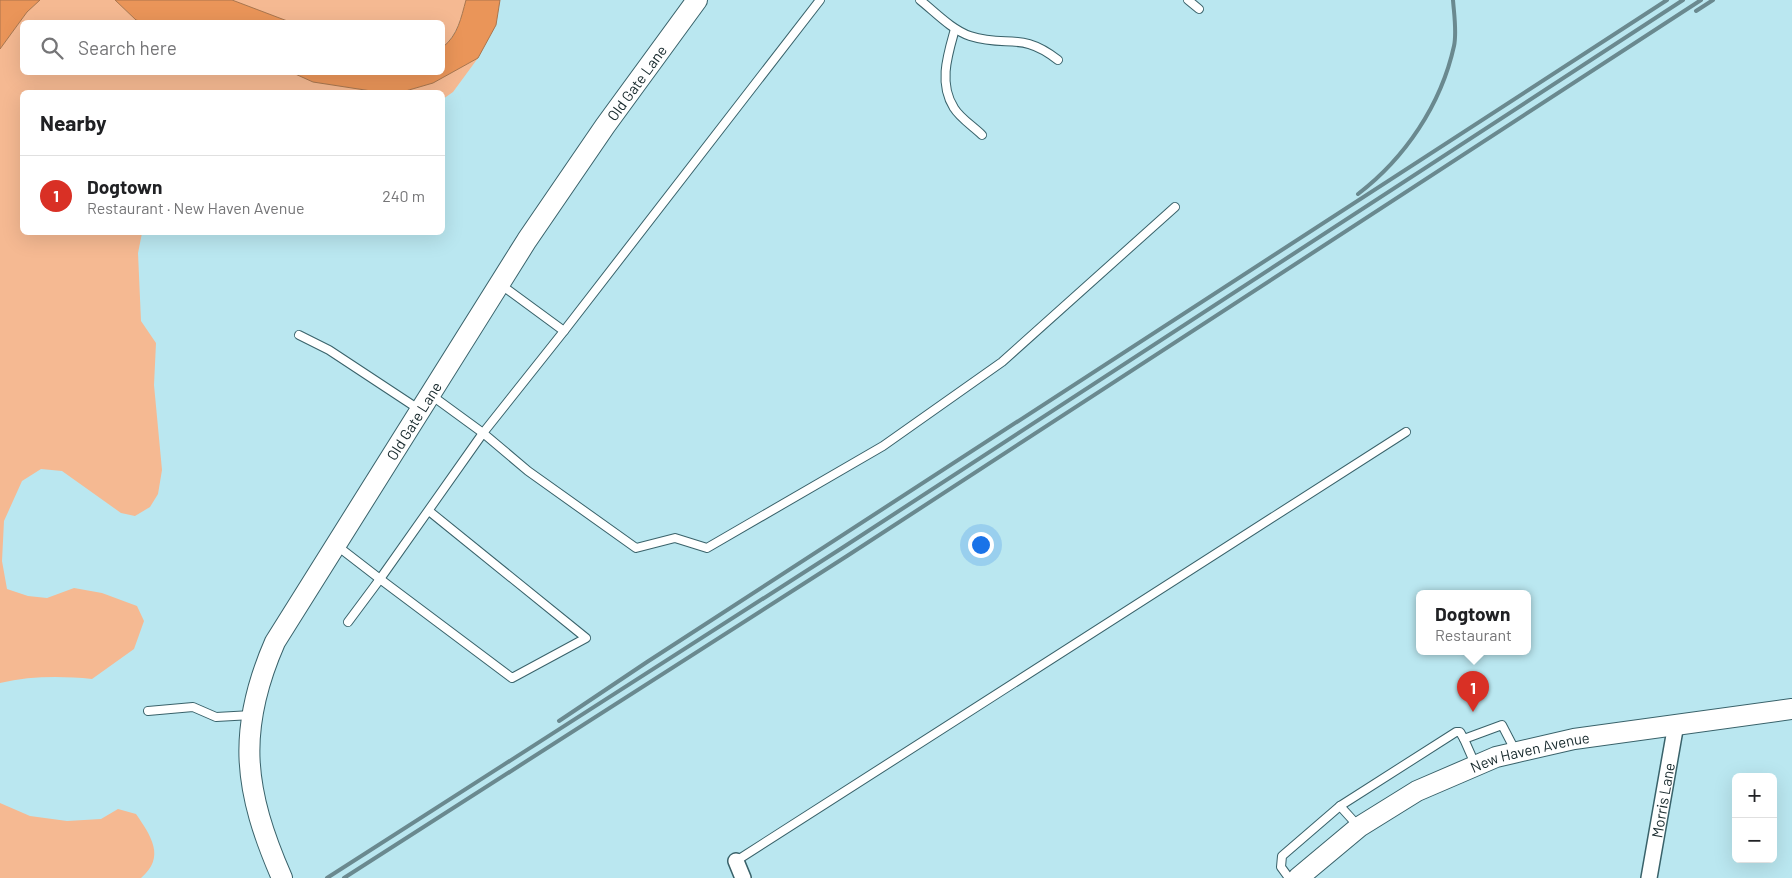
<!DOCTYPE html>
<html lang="en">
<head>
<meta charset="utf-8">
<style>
  :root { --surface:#fff; --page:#f2f2f2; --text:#202124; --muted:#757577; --line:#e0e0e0; --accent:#d93025 }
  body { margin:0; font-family:Barlow,sans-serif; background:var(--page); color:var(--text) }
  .controls { position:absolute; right:15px; bottom:15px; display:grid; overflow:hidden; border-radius:8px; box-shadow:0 5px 20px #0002 }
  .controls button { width:45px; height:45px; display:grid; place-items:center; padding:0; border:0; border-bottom:1px solid var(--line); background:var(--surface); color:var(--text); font:25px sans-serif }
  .you { position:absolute; left:980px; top:544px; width:18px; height:18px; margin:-12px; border:4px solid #fff; border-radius:50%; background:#1a73e8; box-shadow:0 0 0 8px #1a73e833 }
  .badge { display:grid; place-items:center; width:32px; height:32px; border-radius:50%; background:var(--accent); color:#fff; font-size:16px; font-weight:700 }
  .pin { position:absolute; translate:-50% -41px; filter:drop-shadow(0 1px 2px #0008) }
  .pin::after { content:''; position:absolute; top:26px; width:18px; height:15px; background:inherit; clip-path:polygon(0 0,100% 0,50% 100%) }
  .popup { position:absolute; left:1416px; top:590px; width:115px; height:65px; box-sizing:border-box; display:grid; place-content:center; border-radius:8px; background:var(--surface); filter:drop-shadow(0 1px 4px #0005); font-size:16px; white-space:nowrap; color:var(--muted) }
  .popup b { font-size:19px; color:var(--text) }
  .popup::after { content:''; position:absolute; left:50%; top:100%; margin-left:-10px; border:10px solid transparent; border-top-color:var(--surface) }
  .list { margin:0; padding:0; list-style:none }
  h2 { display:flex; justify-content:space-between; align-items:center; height:65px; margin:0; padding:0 20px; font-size:21px }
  h2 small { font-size:16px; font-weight:400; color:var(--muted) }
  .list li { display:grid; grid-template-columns:32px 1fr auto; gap:15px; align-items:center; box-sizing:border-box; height:80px; padding:0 20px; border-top:1px solid var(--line) }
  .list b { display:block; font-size:19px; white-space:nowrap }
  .list p { margin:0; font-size:16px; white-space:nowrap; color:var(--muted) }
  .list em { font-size:16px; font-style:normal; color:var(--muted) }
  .icon { flex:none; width:28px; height:28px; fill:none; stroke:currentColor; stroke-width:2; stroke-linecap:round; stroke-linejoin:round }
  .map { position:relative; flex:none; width:1792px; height:878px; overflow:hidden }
  .search { position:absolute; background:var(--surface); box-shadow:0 5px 20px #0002; left:20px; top:20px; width:425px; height:55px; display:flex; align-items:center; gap:12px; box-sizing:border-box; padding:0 18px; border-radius:8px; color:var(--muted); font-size:19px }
  .panel { position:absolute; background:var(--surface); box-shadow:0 5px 20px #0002; left:20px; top:90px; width:425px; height:145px; border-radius:8px }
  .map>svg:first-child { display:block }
  .green { fill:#f5b992 }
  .water { fill:#ea9559; stroke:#ab754c }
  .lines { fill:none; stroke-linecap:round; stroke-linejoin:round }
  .service-casing { stroke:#39626a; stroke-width:10 }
  .minor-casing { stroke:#39626a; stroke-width:18 }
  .secondary-casing { stroke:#39626a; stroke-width:22 }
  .service { stroke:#fff; stroke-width:8 }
  .minor { stroke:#fff; stroke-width:15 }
  .secondary { stroke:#fff; stroke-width:20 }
  .rail { stroke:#6a898f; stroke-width:4 }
  .labels { text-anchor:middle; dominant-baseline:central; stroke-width:5; stroke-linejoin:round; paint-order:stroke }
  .street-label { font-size:15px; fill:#17292c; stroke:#bae7f0 }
</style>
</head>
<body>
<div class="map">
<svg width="1792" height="878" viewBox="0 0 1792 878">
  <rect width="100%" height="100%" fill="#bae7f0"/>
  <g class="green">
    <path d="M 40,0 L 115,0 L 136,20 L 144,22 L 22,22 L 22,72 L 293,73 L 313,82 L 378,92 L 22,92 L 22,232 L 142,233 L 138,253 L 141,321 L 156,343 L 154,385 L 162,470 L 158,494 L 150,507 L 135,516 L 121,513 L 62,471 L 41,469 L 22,481 L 4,521 L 2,561 L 7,589 L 28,596 L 47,598 L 74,588 L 102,593 L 137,606 L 144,621 L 134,649 L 92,679 C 61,676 30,676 0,683 L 0,49 L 27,12 Z"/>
    <path d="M 232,0 L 466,0 C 461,18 457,35 443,47 L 442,22 L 290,22 Z"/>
    <path d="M 478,58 L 453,92 L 443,99 L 442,92 L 402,92 L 433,83 Z"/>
    <path d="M 0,803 L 30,816 L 67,821 L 101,819 L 118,809 L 136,814 C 151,836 166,857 141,878 L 0,878 Z"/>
  </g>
  <g class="water">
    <path d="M 0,0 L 40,0 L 27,12 L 0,49 Z"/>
    <path d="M 115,0 L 232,0 L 290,22 L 144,22 L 136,20 Z"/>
    <path d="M 466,0 L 500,0 L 496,25 L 478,58 L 433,83 L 402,92 L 378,92 L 313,82 L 293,73 L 442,72 L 443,47 C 458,35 461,18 466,0 Z"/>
  </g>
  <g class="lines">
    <g class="service-casing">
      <g id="service">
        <path d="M 920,0 C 935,12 952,30 970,36 C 1008,48 1021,31 1058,60"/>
        <path d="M 1188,0 L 1199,9"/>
        <path d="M 955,29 C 948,54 938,83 954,108 C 960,118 974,127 982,135"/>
        <path d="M 500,284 L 564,331 L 820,0"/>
        <path d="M 299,335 L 329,350 L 420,410"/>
        <path d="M 431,395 L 483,433 L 564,331"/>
        <path d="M 336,545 L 380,579 L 483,433 L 528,471 L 636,548 L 675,538 L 707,548 L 883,446 L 1002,362 L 1175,207"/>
        <path d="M 348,622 L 380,579 L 512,678 L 586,638 L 429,511"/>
        <path d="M 148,711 L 193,707 L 216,717 L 252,715"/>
        <path d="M 1475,764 L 1464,739 L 1502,725 L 1516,752"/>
        <path d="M 1340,806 L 1359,827"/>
        <path d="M 736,861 L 1406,432"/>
        <path d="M 1289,878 L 1281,867 L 1282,856 L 1340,806 L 1456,732 L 1460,732 L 1464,739"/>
      </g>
    </g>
    <g class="minor-casing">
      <g id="minor">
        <path d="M 736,861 L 743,878"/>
        <path id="s1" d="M 1649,878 L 1676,724"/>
      </g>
    </g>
    <g class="secondary-casing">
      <g id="secondary">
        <path id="s2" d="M 282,878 C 244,791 236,731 275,642 L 527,240 L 605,126 L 697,0"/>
        <path id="s3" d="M 1298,878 L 1359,827 L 1417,791 L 1496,757 L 1574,739 L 1792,709"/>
      </g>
    </g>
    <use href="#service" class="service"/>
    <use href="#minor" class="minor"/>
    <use href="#secondary" class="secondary"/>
    <g class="rail">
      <path d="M 1696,11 L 1713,0"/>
      <path d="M 1358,194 C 1405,158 1441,105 1454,46 C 1457,32 1454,14 1453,0"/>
      <path d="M 559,721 L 647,662 L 1667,0"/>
      <path d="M 327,878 L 842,548 L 1683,0"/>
      <path d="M 344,878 L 847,556 L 1701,0"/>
    </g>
  </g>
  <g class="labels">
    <g class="street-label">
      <text stroke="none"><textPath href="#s2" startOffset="911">Old Gate Lane</textPath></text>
      <text stroke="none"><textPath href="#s2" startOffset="506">Old Gate Lane</textPath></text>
      <text stroke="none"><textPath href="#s3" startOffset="268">New Haven Avenue</textPath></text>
      <text stroke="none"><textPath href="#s1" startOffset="79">Morris Lane</textPath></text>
    </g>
  </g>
</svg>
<div class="controls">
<button>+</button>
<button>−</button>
</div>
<div class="you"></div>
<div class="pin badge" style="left:1473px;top:712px">1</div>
<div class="popup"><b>Dogtown</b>Restaurant</div>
<div class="search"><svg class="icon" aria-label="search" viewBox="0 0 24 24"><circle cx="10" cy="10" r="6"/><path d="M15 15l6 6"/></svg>Search here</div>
<section class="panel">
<h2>Nearby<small></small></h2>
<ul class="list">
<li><span class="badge">1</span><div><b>Dogtown</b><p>Restaurant · New Haven Avenue</p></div><em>240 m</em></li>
</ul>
</section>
</div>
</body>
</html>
